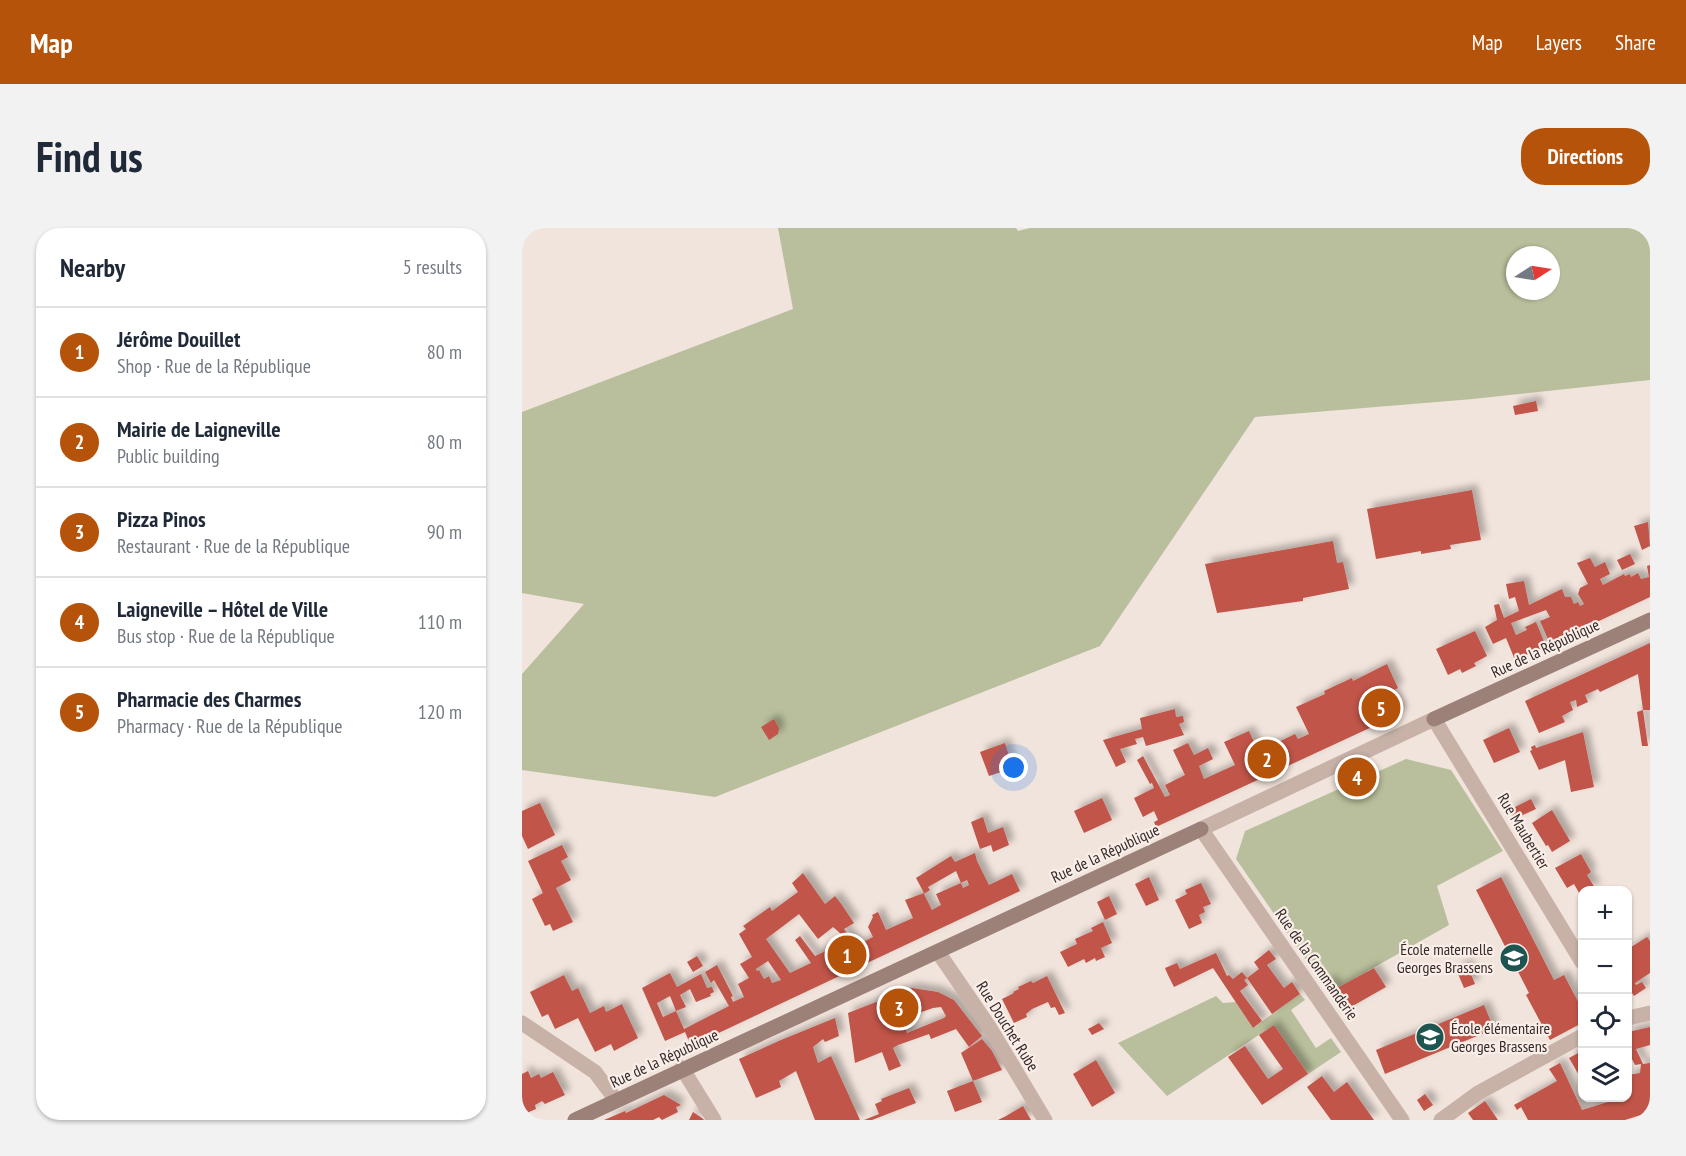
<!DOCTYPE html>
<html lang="en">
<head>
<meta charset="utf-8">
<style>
  :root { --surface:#fff; --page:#f2f2f3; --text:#1f2937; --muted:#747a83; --line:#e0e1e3; --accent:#b45309 }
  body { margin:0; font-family:"PT Sans Narrow",sans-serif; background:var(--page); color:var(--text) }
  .controls { position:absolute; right:18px; bottom:18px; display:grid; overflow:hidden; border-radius:12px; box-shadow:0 2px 4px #0004 }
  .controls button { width:54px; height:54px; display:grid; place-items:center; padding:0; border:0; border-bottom:2px solid var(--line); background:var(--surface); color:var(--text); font:30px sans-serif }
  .compass { position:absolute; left:984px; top:18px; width:54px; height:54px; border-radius:50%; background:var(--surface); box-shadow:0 2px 4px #0004; rotate:78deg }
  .you { position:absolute; left:492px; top:540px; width:21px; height:21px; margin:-15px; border:4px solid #fff; border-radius:50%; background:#1a73e8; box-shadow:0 0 0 9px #1a73e833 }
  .badge { display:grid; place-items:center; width:39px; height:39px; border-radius:50%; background:var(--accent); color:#fff; font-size:20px; font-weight:700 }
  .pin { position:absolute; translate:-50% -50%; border:3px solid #fff; box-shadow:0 2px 6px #0006 }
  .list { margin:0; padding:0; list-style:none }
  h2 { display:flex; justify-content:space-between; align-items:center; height:78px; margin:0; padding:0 24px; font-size:26px }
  h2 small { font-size:20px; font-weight:400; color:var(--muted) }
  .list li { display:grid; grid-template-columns:39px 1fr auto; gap:18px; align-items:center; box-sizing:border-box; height:90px; padding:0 24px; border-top:2px solid var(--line) }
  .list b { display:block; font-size:22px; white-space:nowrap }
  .list p { margin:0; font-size:20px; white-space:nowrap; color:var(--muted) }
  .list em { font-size:20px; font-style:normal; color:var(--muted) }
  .icon { flex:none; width:33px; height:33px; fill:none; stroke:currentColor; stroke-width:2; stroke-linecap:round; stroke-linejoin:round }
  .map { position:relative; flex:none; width:1128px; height:892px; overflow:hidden; border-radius:24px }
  header { display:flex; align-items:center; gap:36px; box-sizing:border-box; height:84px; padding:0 30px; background:var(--accent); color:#fff }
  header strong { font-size:28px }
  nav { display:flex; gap:33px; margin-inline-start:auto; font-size:21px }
  .intro { display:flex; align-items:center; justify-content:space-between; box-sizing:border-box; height:144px; padding:0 36px }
  h1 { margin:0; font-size:42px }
  .button { padding:15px 27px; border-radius:24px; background:var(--accent); color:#fff; font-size:21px; font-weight:700 }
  main { display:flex; gap:36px; padding:0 36px }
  aside { flex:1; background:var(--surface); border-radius:24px; box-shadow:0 2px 4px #0004 }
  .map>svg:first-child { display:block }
  .green { fill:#b9bf9c; fill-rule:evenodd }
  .building { fill:#c15449; fill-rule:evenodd; filter:url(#shadow) }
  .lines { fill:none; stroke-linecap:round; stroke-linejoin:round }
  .street { stroke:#c8b2a8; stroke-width:15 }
  .secondary { stroke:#9c8179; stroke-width:15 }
  .labels { text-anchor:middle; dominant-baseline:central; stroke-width:4.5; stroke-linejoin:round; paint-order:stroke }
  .street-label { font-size:16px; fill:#352a28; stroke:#f9eee8 }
  .poi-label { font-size:16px; fill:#352a28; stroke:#f9eee8; text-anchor:end }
</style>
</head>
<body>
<header>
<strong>Map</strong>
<nav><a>Map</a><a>Layers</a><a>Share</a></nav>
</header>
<div class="intro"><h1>Find us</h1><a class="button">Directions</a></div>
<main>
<aside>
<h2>Nearby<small>5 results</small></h2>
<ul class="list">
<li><span class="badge">1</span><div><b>Jérôme Douillet</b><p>Shop · Rue de la République</p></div><em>80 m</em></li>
<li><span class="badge">2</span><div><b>Mairie de Laigneville</b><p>Public building</p></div><em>80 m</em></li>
<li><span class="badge">3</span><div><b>Pizza Pinos</b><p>Restaurant · Rue de la République</p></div><em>90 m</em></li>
<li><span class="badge">4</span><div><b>Laigneville – Hôtel de Ville</b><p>Bus stop · Rue de la République</p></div><em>110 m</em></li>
<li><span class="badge">5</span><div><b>Pharmacie des Charmes</b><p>Pharmacy · Rue de la République</p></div><em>120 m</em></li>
</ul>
</aside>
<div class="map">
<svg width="1128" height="892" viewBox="0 0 1128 892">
  <defs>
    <filter id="shadow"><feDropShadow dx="5.5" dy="-5.5" stdDeviation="3" flood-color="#0004"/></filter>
  </defs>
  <rect width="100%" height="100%" fill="#f1e4dc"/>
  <g class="green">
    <path d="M 256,0 L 494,0 L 496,3 L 508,0 L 1128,0 L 1128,152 L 951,171 L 733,189 L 578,418 L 193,569 L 0,542 L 0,446 L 62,376 L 0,365 L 0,184 L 271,81 ZM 993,27 L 1029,27 L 1029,63 L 993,63 Z"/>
    <path d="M 884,531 L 929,542 L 981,623 L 915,658 L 927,697 L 807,765 L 714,631 L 723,603 Z"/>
    <path d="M 778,766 L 783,772 L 769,782 L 794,820 L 809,810 L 819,824 L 786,846 L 752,797 L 645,868 L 596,815 L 694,768 L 701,775 L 714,774 L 731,800 Z"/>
  </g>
  <g class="building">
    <path d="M 1014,173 L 1016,183 L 993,187 L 991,178 Z"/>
    <path d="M 950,262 L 959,312 L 928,317 L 929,321 L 899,326 L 899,323 L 854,331 L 845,281 Z"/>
    <path d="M 1126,294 L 1128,318 L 1120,322 L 1112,298 Z"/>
    <path d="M 811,313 L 815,335 L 821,334 L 827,361 L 781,370 L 781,373 L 695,385 L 683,336 Z"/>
    <path d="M 1108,326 L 1113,336 L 1100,342 L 1095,332 Z"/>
    <path d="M 1068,330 L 1073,339 L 1083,334 L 1088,346 L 1078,351 L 1081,357 L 1102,346 L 1103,348 L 1108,346 L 1109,349 L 1116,345 L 1119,351 L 1127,349 L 1125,338 L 1128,337 L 1128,369 L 1028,416 L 1018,393 L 1028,389 L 1024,382 L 989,395 L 994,407 L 1005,402 L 1003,399 L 1014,394 L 1024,418 L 993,432 L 984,410 L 971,416 L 963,399 L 975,392 L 972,377 L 977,376 L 982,390 L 997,383 L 993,369 L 987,371 L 984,356 L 1002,353 L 1007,377 L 1040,361 L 1043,369 L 1049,369 L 1052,376 L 1056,374 L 1058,378 L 1062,376 L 1056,366 L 1058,360 L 1066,356 L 1055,335 Z"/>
    <path d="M 953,403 L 965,428 L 952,435 L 954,438 L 940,445 L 938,441 L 926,447 L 914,421 Z"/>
    <path d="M 1128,415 L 1128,482 L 1121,482 L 1126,518 L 1120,518 L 1115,484 L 1121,482 L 1116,446 L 1078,464 L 1076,461 L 1063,467 L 1066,474 L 1055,479 L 1054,472 L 1048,474 L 1051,482 L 1040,488 L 1043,494 L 1017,505 L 1003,473 Z"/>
    <path d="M 865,436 L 876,460 L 870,463 L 880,485 L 634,599 L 632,594 L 636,592 L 632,583 L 621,589 L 612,570 L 632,560 L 630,555 L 628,556 L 615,532 L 621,528 L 643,569 L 648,567 L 643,557 L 663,547 L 651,522 L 666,515 L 672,527 L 686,520 L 691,531 L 677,538 L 682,551 L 713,537 L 702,514 L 727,503 L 737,525 L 745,521 L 744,520 L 773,506 L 776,511 L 787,506 L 774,479 L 803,466 L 802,463 L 830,450 L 831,453 Z"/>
    <path d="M 653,481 L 654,489 L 661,488 L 662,494 L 657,496 L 662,507 L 624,518 L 621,509 L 613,511 L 615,516 L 598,521 L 604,534 L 594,539 L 581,512 L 620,501 L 618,490 Z"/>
    <path d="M 252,491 L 257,500 L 256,506 L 247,512 L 239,499 Z"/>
    <path d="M 987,500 L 998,524 L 972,535 L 961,512 Z"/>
    <path d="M 1061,504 L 1072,559 L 1049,564 L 1043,532 L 1017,542 L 1008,523 L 1010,522 L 1009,519 L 1013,517 L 1014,520 Z"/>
    <path d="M 483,515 L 491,540 L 467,548 L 458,524 Z"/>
    <path d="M 580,570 L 590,592 L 562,605 L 552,583 Z"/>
    <path d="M 1009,571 L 1014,581 L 992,591 L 987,582 Z"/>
    <path d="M 18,575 L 33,607 L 6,621 L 0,608 L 0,583 Z"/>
    <path d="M 1030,582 L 1048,613 L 1030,624 L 1026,617 L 1024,618 L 1010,595 Z"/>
    <path d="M 461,589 L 466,605 L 481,599 L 487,617 L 471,624 L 469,617 L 458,621 L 449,594 Z"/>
    <path d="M 40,617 L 46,629 L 39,633 L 49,652 L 34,660 L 51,694 L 31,703 L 28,696 L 23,698 L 10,671 L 21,665 L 6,633 Z"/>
    <path d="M 453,625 L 455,633 L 467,657 L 490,646 L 498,663 L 169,818 L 163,804 L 143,813 L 120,760 L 148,745 L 155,759 L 179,746 L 185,760 L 190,759 L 192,764 L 188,766 L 189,768 L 174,774 L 168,761 L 158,767 L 164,779 L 154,783 L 162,801 L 207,778 L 192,752 L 189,755 L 183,744 L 195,737 L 211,768 L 209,769 L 211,774 L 222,769 L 216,756 L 227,750 L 218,736 L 230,729 L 217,706 L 224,701 L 221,698 L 248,679 L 250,683 L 276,664 L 270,655 L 281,645 L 303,676 L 313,668 L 320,677 L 332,695 L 322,701 L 335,717 L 351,709 L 346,699 L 351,689 L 350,687 L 356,684 L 364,702 L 391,690 L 383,672 L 402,665 L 394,650 L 429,628 L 433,634 ZM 434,643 L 439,655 L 445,652 L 447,657 L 441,660 L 439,655 L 414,666 L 419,677 L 410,682 L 402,666 L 408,662 L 406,659 ZM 277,686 L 296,711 L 311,699 L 319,706 L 317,707 L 321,715 L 293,728 L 278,708 L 273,712 L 289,735 L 268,745 L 244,711 ZM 246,733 L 259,752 L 250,755 L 247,748 L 242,751 L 237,742 L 235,743 L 234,741 ZM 148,768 L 154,783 L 141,789 L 135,775 Z"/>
    <path d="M 1059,626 L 1069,644 L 1065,647 L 1073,660 L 1069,662 L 1060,662 L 1060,670 L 1052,656 L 1045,660 L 1033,640 Z"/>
    <path d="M 627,649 L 637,672 L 624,678 L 613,656 Z"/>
    <path d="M 979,649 L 1032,752 L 1042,747 L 1060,781 L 1060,795 L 1028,812 L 1004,767 L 1007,765 L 954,662 Z"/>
    <path d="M 679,655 L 689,676 L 681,679 L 683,684 L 677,687 L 680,695 L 667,701 L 653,672 L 665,666 L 663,662 Z"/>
    <path d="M 587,668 L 595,686 L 583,692 L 575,674 Z"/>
    <path d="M 581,694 L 590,715 L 579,720 L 583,729 L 574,733 L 573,730 L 564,735 L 562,731 L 546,739 L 538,724 L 555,716 L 553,711 L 571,703 L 569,700 Z"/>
    <path d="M 1125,709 L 1128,713 L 1128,745 L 1113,755 L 1114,757 L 1120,754 L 1124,760 L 1112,768 L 1110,765 L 1106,767 L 1106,721 Z"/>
    <path d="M 747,722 L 754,731 L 745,737 L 762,760 L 770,754 L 778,766 L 750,786 L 725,750 L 737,741 L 732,734 Z"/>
    <path d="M 694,725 L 705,748 L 707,747 L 711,751 L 720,744 L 725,750 L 722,752 L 726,757 L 718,763 L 740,793 L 731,800 L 691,740 L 652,759 L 646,747 L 643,740 L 655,735 L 658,741 Z"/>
    <path d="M 175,728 L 181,738 L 171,744 L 165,734 Z"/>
    <path d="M 945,736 L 953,756 L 942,760 L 934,741 Z"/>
    <path d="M 852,740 L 864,759 L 820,784 L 802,757 L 809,752 L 815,760 Z"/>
    <path d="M 42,747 L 50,763 L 56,760 L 68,785 L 82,778 L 84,784 L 100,776 L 116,810 L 92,823 L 89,816 L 73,824 L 56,790 L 33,801 L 26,786 L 20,789 L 8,764 Z"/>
    <path d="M 525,748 L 543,785 L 537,787 L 533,779 L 529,780 L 526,774 L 510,781 L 504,786 L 505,789 L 492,795 L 480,771 L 492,765 L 491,764 L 497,761 L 496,759 L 509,753 L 511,755 Z"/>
    <path d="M 390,760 L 416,764 L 432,772 L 460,808 L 447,819 L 434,801 L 409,811 L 407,806 L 376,817 L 371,820 L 379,838 L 367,843 L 360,824 L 333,835 L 326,785 ZM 419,779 L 424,788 L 422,790 L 385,805 L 380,791 L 411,780 Z"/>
    <path d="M 962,777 L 972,801 L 863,846 L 854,822 Z"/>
    <path d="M 313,790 L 317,808 L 303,814 L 301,811 L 291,819 L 296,835 L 309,828 L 338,892 L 293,892 L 274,843 L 257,853 L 259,859 L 234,870 L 217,831 L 259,812 Z"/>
    <path d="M 577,795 L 582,801 L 570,807 L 566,801 Z"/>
    <path d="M 752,797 L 786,846 L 740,877 L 706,829 L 723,818 L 746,851 L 761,841 L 737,807 Z"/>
    <path d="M 1128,799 L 1128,817 L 1114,821 L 1121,836 L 1128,835 L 1128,884 L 1103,892 L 1006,892 L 999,879 L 995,882 L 992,877 L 1035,853 L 1027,841 L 1038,835 L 1060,882 L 1099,870 L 1106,870 L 1108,867 L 1106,847 L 1118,845 L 1119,836 L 1113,837 L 1106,823 L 1106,804 Z"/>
    <path d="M 460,811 L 470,823 L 480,842 L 451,853 L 439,825 Z"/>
    <path d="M 1060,823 L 1060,847 L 1058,849 L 1047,830 Z"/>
    <path d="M 574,832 L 593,865 L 570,879 L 551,846 Z"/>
    <path d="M 6,843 L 9,850 L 17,846 L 19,850 L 31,844 L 43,867 L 23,876 L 20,873 L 13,877 L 14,881 L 0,887 L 0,846 Z"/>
    <path d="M 800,848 L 812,864 L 825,854 L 852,892 L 809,892 L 785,859 Z"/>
    <path d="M 451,853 L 460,874 L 433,884 L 425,863 Z"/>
    <path d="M 387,860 L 394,875 L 350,892 L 342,892 L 357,886 L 353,876 L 360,873 L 359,871 Z"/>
    <path d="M 903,866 L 911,877 L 902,883 L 895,872 Z"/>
    <path d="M 142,867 L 159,877 L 154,879 L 156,884 L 140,892 L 137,889 L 131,892 L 82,892 L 103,883 L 104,885 Z"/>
    <path d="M 963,873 L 976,892 L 951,892 L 946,885 Z"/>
    <path d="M 501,878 L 509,892 L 476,892 L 484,888 Z"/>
    <path d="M 171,884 L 180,890 L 182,892 L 167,892 Z"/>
  </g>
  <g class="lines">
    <g class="street">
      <path d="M 416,724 L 468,800 L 523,892"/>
      <path d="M 1106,790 L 1128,785"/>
      <path d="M 0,795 L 73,844 L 94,872"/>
      <path d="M 160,840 L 192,892"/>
      <path d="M 880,892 L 679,601 L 912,491 L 1060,734"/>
      <path d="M 919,892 L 956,865 L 1060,808"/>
    </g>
    <g class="secondary">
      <path d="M 912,491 L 1128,392"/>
      <path d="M 53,892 L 679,601"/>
    </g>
  </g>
  <defs>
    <g id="school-disc" transform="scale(1.5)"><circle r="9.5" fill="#1f5551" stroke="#f9eee8"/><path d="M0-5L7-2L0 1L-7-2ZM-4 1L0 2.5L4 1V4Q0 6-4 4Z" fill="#fff"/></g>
  </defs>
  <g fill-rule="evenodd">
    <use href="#school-disc" x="992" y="730"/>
    <use href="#school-disc" x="908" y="809"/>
  </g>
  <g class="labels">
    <g class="street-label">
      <text transform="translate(1023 420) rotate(-25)">Rue de la République</text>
      <text transform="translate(1002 603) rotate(59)">Rue Maubertier</text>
      <text transform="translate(583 625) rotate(-25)">Rue de la République</text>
      <text transform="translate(795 736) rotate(55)">Rue de la Commanderie</text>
      <text transform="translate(486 798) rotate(58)">Rue Douchet Rube</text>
      <text transform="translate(142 830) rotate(-25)">Rue de la République</text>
    </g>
    <g class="poi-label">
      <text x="971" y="721">École maternelle<tspan x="971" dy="18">Georges Brassens</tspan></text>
      <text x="929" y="800" text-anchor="start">École élémentaire<tspan x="929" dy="18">Georges Brassens</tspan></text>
    </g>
  </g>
</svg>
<div class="controls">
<button>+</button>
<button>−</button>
<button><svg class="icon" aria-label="locate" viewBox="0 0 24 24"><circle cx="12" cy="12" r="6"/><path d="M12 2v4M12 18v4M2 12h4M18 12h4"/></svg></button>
<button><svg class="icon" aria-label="layers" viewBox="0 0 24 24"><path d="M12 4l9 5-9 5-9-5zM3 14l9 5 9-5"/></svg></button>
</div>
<svg class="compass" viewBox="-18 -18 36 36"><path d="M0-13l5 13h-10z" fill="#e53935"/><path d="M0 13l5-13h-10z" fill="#747a83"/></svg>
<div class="you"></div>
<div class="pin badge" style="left:325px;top:727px">1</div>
<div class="pin badge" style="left:745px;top:531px">2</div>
<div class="pin badge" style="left:377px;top:780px">3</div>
<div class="pin badge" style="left:835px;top:549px">4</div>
<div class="pin badge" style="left:859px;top:480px">5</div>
</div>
</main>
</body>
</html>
